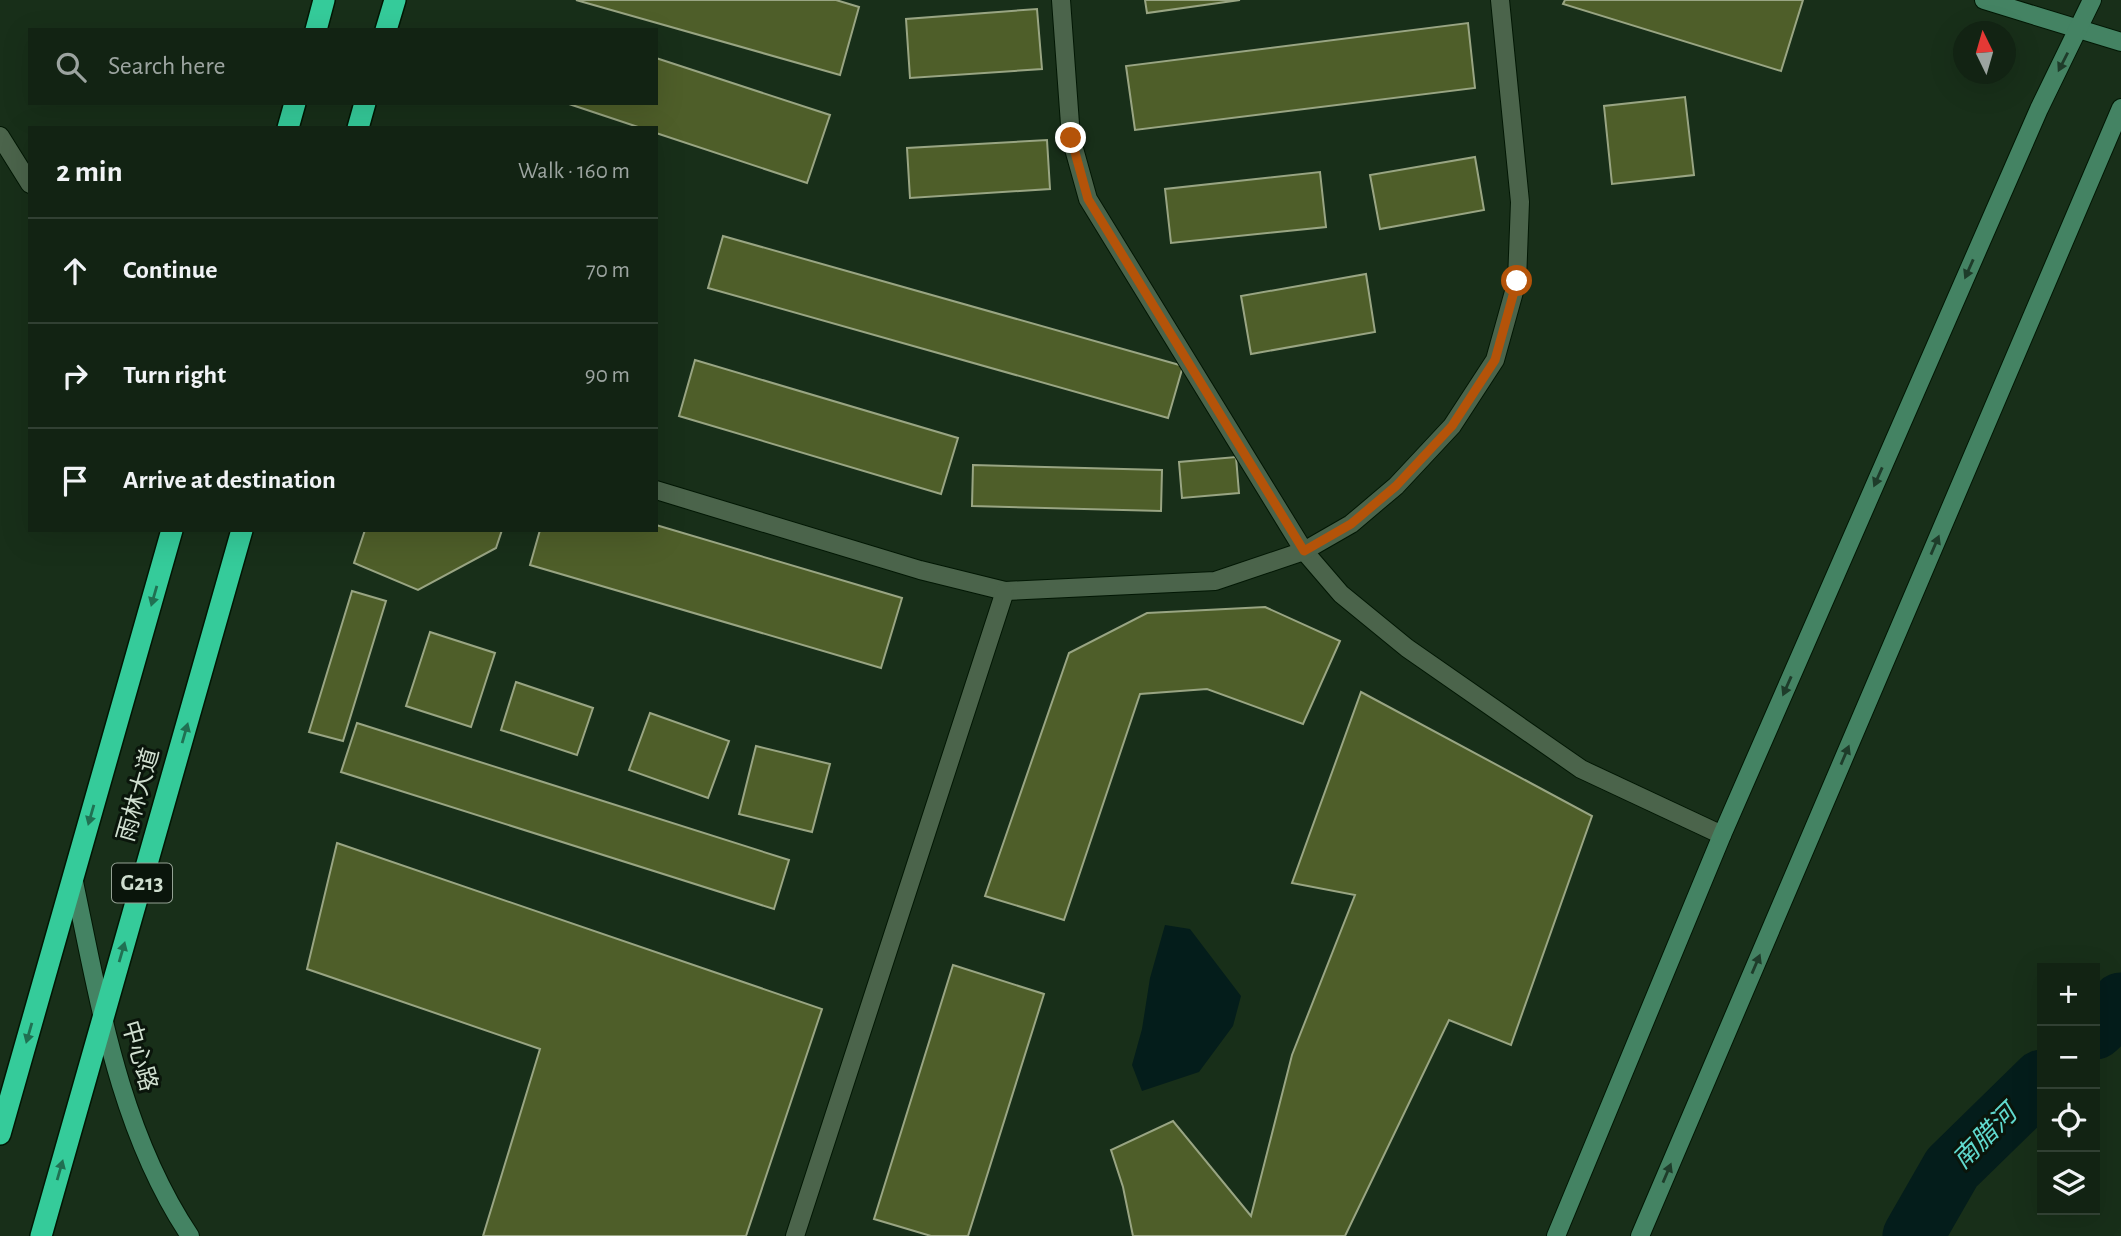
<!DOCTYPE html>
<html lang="en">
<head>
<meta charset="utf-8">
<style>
  :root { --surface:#122313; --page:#1f2f21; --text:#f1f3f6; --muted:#9ca4a0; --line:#314033 }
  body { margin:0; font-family:"Alegreya Sans","Noto Sans SC",sans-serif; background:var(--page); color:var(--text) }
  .controls { position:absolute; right:21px; bottom:21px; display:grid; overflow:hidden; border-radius:0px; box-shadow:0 7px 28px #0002 }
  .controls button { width:63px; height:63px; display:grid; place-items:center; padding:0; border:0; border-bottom:2px solid var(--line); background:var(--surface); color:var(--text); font:35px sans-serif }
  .compass { position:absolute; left:1953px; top:21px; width:63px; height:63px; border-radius:50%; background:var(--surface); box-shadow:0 7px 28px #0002; rotate:355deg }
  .stop { position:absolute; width:21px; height:21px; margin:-16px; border:5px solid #b45309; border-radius:50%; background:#fff }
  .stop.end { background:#b45309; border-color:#fff; box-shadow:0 2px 7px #0008 }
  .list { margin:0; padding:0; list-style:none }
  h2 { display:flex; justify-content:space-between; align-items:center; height:91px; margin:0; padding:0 28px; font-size:30px }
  h2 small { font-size:23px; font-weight:400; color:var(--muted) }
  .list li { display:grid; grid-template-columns:46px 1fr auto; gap:21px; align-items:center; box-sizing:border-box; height:105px; padding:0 28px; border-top:2px solid var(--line) }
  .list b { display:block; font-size:26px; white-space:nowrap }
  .list em { font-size:23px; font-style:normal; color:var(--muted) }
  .icon { flex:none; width:38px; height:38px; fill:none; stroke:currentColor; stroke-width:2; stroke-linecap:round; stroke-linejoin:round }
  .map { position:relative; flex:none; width:2121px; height:1236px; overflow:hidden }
  .search { position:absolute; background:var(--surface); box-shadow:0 7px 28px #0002; left:28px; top:28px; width:630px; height:77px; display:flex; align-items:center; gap:18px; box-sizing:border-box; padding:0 24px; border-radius:0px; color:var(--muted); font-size:26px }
  .panel { position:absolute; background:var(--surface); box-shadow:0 7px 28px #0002; left:28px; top:126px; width:630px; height:406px; border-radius:0px }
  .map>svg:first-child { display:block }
  .water { fill:#041d1b }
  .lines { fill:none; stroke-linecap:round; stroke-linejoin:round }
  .river { stroke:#041d1b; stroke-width:61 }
  .building { fill:#4e5e29; stroke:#99a583; stroke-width:2 }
  .street-casing { stroke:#021704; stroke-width:20 }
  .secondary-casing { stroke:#021704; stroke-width:20 }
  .highway-casing { stroke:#021704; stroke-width:24 }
  .street { stroke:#4b644b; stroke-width:18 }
  .secondary { stroke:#448363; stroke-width:18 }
  .highway { stroke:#35cb9a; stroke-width:21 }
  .oneway { fill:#1e3c2a }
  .oneway2 { fill:#207052 }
  .route { stroke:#b45309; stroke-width:9 }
  .labels { text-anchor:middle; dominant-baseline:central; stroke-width:6; stroke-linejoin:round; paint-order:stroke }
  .shield { fill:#0a150b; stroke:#94a294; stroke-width:2 }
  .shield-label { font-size:23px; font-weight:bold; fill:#cfdecf }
  .street-label { font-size:24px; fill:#cfdecf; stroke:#0a150b }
  .water-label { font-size:26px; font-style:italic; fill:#60d9ce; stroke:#0a150b }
</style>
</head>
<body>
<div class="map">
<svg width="2121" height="1236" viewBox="0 0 2121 1236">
  <rect width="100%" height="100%" fill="#182f19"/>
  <path class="water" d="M 1165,925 L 1190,929 L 1241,996 L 1233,1026 L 1199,1072 L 1142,1091 L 1132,1065 L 1142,1029 L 1150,978 Z"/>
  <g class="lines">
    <g class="river">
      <path d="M 2095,1029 L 2121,1003"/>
      <path d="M 1913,1236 L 1952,1168 L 2042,1080"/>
    </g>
  </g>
  <g class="building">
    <path d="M 576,0 L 836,0 L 859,7 L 840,75 Z"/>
    <path d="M 1145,0 L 1240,0 L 1147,13 Z"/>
    <path d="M 1565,0 L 1803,0 L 1781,71 L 1563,4 Z"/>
    <path d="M 1037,9 L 1042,69 L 910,78 L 906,19 Z"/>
    <path d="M 1468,23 L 1475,88 L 1135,130 L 1126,66 Z"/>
    <path d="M 656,58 L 830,115 L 807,183 L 656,133 L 656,128 L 641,128 L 566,103 L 656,103 Z"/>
    <path d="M 1685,97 L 1694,175 L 1612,184 L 1604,106 Z"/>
    <path d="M 1047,140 L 1050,189 L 910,198 L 907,148 Z"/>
    <path d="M 1475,157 L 1484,210 L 1380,229 L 1370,175 Z"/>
    <path d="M 1320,172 L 1326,227 L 1171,243 L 1165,189 Z"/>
    <path d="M 723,236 L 1183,366 L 1168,418 L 708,288 Z"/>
    <path d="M 1366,274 L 1375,332 L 1251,354 L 1241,296 Z"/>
    <path d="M 695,360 L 958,438 L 941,494 L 679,416 Z"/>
    <path d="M 1236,457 L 1239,493 L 1182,498 L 1179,462 Z"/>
    <path d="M 973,465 L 1162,470 L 1161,511 L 972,506 Z"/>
    <path d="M 656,525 L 902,598 L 881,668 L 530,565 L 540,530 L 656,530 Z"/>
    <path d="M 365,530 L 502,530 L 496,548 L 418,590 L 354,563 Z"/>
    <path d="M 352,591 L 386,601 L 343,741 L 309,732 Z"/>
    <path d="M 1265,607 L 1340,641 L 1303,724 L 1207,689 L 1140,694 L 1064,920 L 985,896 L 1069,653 L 1147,613 Z"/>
    <path d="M 430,632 L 495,653 L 471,727 L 406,706 Z"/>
    <path d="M 516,682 L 593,708 L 577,755 L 501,730 Z"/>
    <path d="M 1361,692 L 1592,816 L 1511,1045 L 1449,1020 L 1345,1236 L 1133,1236 L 1123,1187 L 1111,1150 L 1173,1121 L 1251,1216 L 1292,1055 L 1355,895 L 1292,883 Z"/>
    <path d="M 650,713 L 729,741 L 708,798 L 629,770 Z"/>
    <path d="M 357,723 L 789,860 L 774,909 L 341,772 Z"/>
    <path d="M 756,746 L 830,764 L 812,832 L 739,814 Z"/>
    <path d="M 337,843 L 822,1009 L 746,1236 L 483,1236 L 540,1049 L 307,969 Z"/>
    <path d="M 953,965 L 1044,994 L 968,1236 L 931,1236 L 874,1219 Z"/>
  </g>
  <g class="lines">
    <g class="street-casing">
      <g id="street">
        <path d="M 1061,0 L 1071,138 L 1088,199 L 1304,551 L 1341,594 L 1407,648 L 1581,769 L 1722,835"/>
        <path d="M 0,136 L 30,184"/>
        <path d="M 656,490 L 920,570 L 1005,591 L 1215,581 L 1304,551 L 1351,524 L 1396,486 L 1452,426 L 1495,360 L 1517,281 L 1520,202 L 1500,0"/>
        <path d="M 795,1236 L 1005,591"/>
      </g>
    </g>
    <g class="secondary-casing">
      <g id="secondary">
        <path d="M 1984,0 L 2121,42"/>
        <path d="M 73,877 C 99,1000 119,1130 190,1236"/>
        <path d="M 1556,1236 L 1722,835 L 2039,109 L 2092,0"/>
        <path d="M 1640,1236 L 2121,108"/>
      </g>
    </g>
    <g class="highway-casing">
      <g id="highway">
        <path d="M 316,30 L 324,0"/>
        <path d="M 386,30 L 395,0"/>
        <path d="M 288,128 L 295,103"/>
        <path d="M 358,128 L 365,103"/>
        <path d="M 0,1134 L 172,530"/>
        <path d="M 41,1236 L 242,530"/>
      </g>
    </g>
    <use href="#street" class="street"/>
    <use href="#secondary" class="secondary"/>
    <use href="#highway" class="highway"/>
  </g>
  <defs><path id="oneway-solid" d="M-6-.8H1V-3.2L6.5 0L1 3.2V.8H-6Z" transform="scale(1.75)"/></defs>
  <g class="oneway">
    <use href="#oneway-solid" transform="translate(2063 62) rotate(117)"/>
    <use href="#oneway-solid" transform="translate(1969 269) rotate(114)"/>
    <use href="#oneway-solid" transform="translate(1878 477) rotate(114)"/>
    <use href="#oneway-solid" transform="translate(1935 545) rotate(-67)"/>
    <use href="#oneway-solid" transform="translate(1787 686) rotate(114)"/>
    <use href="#oneway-solid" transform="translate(1845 755) rotate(-67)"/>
    <use href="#oneway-solid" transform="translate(1756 964) rotate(-67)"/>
    <use href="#oneway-solid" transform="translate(1667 1173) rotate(-67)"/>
  </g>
  <g class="oneway2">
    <use href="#oneway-solid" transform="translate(154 596) rotate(106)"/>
    <use href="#oneway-solid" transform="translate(185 733) rotate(-74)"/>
    <use href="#oneway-solid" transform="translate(91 815) rotate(106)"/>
    <use href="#oneway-solid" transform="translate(122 952) rotate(-74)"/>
    <use href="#oneway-solid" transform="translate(29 1033) rotate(106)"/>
    <use href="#oneway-solid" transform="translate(60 1170) rotate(-74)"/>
  </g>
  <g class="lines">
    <path class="route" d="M 1071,138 L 1088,199 L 1304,551 L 1351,524 L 1396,486 L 1452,426 L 1495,360 L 1517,281"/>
  </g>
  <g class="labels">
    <rect class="shield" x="112" y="863.5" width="60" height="39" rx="5"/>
    <g class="shield-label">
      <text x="142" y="883">G213</text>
    </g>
    <g class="street-label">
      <text transform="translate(139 795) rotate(-74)">雨林大道</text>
      <text transform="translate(139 1056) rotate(74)">中心路</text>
    </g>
    <g class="water-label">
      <text transform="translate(1985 1137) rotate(-45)">南腊河</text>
    </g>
  </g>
</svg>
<div class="controls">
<button>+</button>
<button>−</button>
<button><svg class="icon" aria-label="locate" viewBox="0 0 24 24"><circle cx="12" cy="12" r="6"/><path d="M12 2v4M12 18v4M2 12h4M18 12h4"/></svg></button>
<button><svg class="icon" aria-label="layers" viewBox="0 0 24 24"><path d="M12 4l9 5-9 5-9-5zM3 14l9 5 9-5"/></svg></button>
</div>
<svg class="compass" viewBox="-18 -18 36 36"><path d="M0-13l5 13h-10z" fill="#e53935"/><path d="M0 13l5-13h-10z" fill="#9ca4a0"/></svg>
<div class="stop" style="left:1517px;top:281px"></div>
<div class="stop end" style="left:1071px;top:138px"></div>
<div class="search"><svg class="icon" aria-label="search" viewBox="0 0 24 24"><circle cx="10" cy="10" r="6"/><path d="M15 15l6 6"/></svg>Search here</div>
<section class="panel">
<h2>2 min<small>Walk · 160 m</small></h2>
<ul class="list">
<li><svg class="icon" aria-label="ahead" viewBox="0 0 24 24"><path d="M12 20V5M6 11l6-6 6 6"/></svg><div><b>Continue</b></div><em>70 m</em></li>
<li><svg class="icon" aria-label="right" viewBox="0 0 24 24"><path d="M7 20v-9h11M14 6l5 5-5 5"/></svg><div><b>Turn right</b></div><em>90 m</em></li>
<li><svg class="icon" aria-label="arrive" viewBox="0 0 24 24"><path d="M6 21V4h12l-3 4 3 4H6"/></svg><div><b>Arrive at destination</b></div></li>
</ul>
</section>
</div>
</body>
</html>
